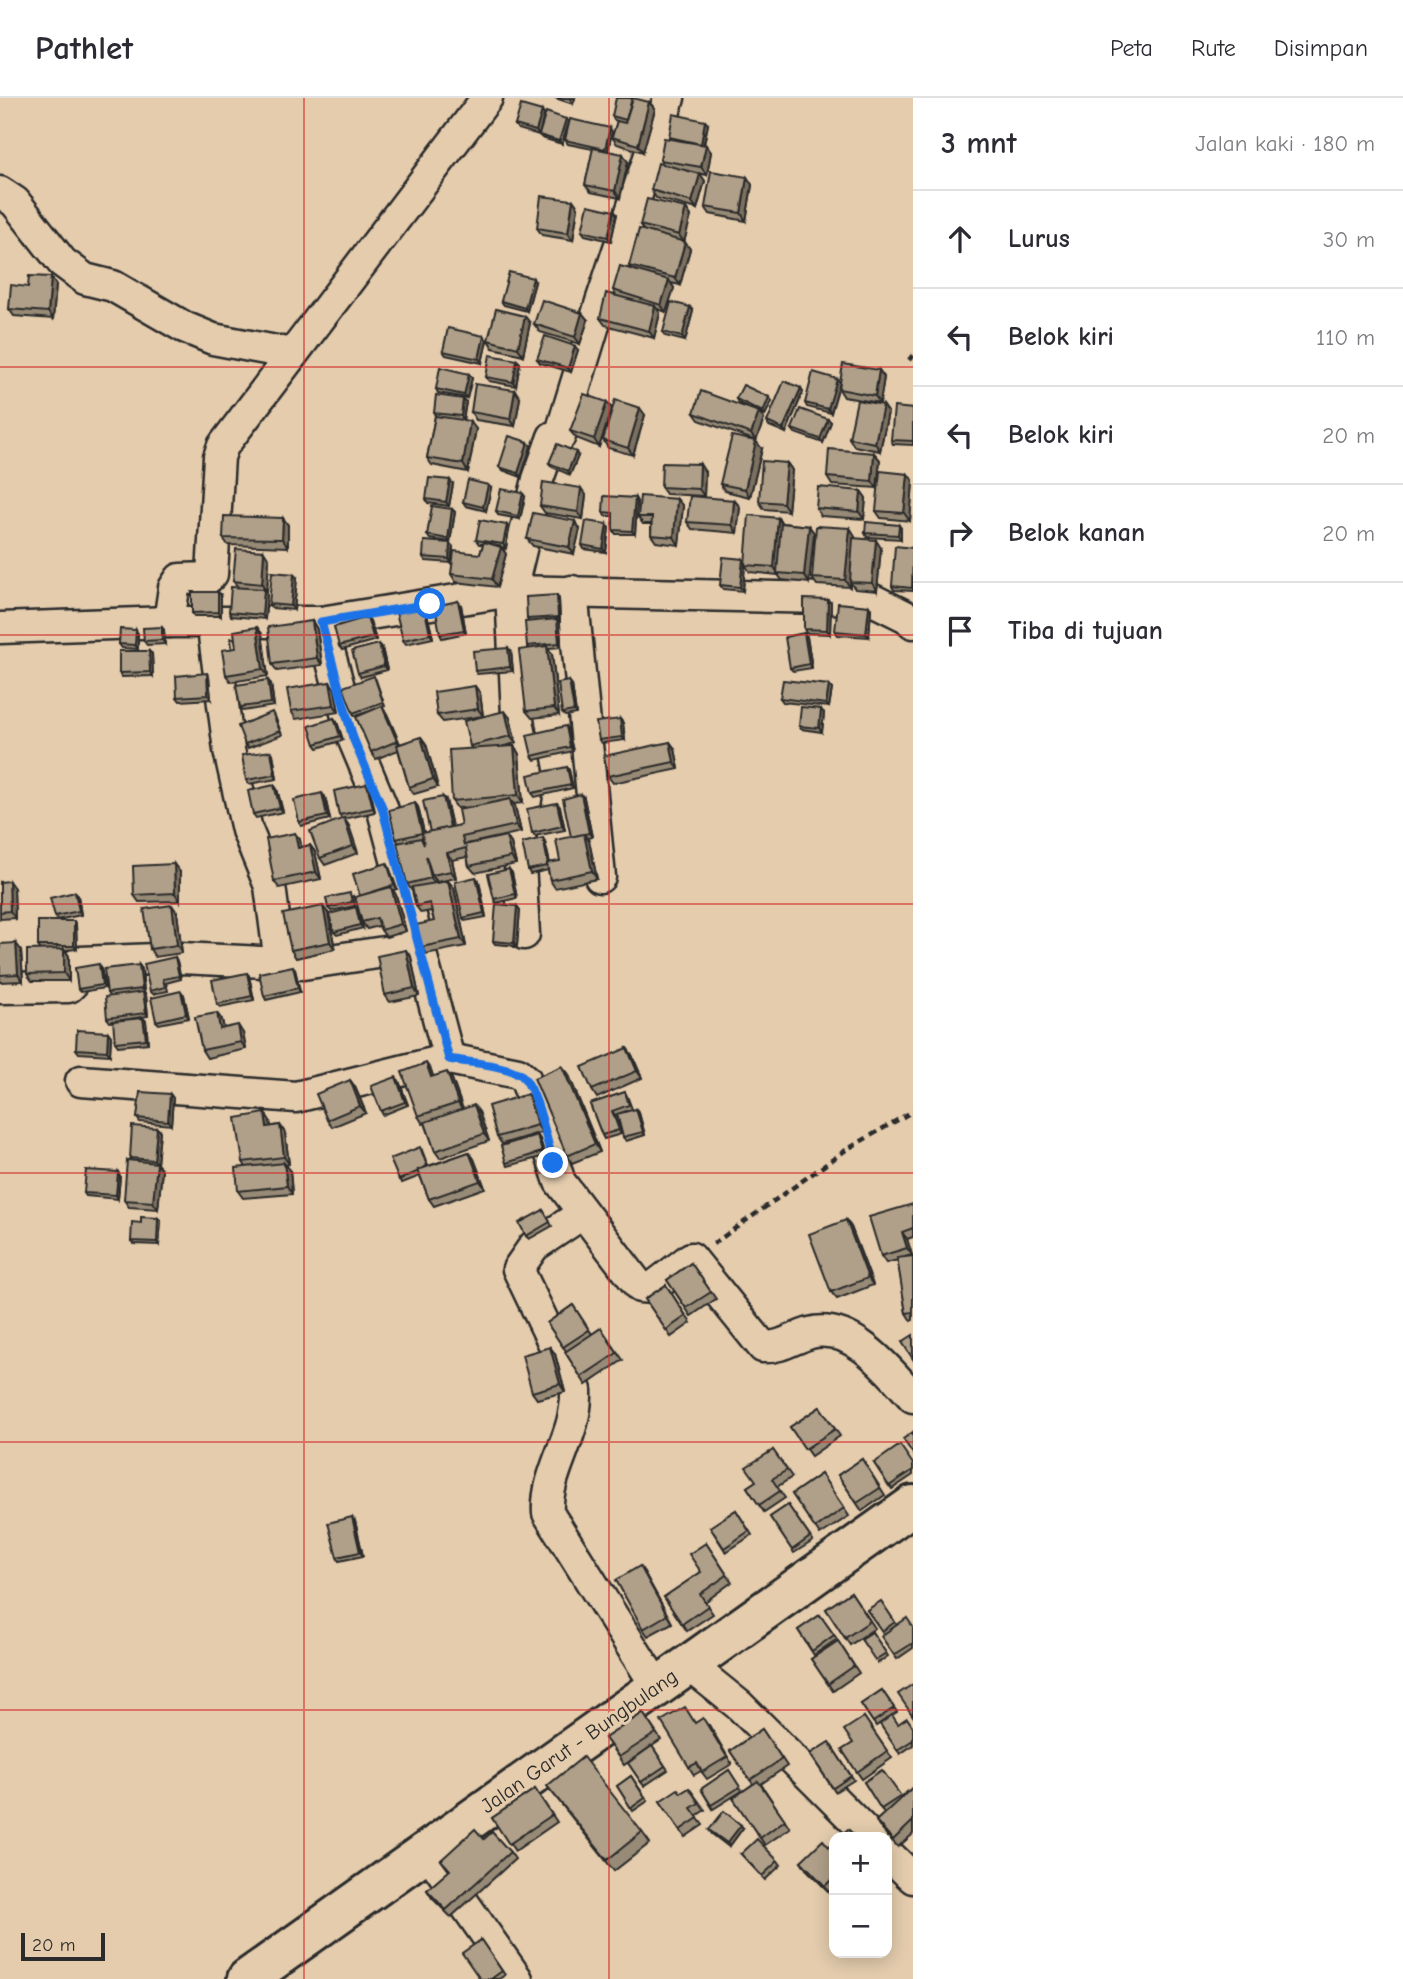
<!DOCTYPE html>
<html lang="id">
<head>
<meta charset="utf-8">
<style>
  :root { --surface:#fff; --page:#f2f2f3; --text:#2b2b33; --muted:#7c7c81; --line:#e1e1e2 }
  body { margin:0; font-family:"Comic Neue",sans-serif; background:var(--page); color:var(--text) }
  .controls { position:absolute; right:21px; bottom:21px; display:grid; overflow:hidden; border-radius:14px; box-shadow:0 4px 18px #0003 }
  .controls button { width:63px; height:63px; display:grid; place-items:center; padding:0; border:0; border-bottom:2px solid var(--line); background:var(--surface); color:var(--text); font:35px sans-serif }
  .scale { position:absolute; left:21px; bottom:18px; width:84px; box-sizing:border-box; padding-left:7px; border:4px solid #2b2b2b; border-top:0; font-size:19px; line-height:24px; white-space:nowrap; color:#2b2b2b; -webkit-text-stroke:5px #e4ccad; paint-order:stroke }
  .stop { position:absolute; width:21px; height:21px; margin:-16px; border:5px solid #1a73e8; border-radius:50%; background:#fff }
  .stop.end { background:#1a73e8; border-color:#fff; box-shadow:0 2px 7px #0008 }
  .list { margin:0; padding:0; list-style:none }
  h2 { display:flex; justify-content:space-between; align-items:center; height:91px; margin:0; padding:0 28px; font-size:30px }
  h2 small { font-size:23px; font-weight:400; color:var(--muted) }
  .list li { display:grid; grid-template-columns:46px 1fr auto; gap:21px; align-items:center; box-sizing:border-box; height:98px; padding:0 28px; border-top:2px solid var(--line) }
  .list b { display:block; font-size:26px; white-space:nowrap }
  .list em { font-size:23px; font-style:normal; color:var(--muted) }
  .icon { flex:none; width:38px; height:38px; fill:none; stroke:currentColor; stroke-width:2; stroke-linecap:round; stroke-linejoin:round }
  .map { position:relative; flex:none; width:913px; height:1881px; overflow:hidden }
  header { display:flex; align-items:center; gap:42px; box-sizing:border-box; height:98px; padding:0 35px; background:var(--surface); border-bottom:2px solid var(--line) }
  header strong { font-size:33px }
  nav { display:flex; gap:38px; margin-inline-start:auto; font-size:24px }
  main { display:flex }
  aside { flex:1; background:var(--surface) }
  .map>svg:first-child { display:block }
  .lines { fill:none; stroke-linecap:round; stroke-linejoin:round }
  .street-casing { stroke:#2b2b2b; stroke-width:35 }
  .primary-casing { stroke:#2b2b2b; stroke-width:44 }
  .path { stroke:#2b2b2b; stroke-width:4.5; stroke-dasharray:7 5; stroke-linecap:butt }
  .street { stroke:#e4ccad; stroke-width:30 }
  .primary { stroke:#e4ccad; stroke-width:38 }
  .wall { fill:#978a76; stroke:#2b2b2b; stroke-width:2 }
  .shaded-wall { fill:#7b7060; stroke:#2b2b2b; stroke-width:2 }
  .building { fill:#b0a089; stroke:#2b2b2b; stroke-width:2 }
  .route { stroke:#1a73e8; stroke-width:9 }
  .grid { fill:none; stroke:#d62828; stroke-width:2; stroke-opacity:0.55 }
  .labels { text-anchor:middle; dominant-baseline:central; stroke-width:6; stroke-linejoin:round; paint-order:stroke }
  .street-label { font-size:21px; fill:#2b2b2b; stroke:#e4ccad }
</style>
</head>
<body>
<header>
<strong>Pathlet</strong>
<nav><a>Peta</a><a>Rute</a><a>Disimpan</a></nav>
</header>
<main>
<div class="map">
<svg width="913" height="1881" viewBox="0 0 913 1881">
  <rect width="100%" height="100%" fill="#e4ccad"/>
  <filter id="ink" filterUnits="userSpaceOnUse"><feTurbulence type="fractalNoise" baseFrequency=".0143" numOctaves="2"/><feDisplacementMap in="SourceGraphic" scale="14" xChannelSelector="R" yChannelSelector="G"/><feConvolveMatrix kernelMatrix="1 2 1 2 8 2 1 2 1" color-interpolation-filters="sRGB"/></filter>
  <g filter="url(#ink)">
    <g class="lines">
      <g class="street-casing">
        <g id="street">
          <path d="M 669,0 L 601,204 L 560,338 L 553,339 L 538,381 L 511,493 L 321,524 L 353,640 L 382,709 L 449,961 L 518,975 L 526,982 L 560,1084 L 640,1189 L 652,1190 L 691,1160 L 763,1249 C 781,1250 793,1240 810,1235 C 851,1224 889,1272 913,1299"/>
          <path d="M 0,94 L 15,104 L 62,164 L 85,181 L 113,188 L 184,229 L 213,241 L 292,256"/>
          <path d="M 572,493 L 600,779"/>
          <path d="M 212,523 L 229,652 L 247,732 L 270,788 L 280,865"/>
          <path d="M 169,524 L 174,490 L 180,481 L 208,480 L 212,476 L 219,359 L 223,348 L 487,0"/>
          <path d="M 0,530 L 169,524 L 321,524"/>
          <path d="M 524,836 L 519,748 L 529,681 L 517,617 L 511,493 L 871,501 L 907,519 L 913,525"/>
          <path d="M 0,890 L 69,889 L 73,885 L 75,867 L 80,864 L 181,860 L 303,866 L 418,849"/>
          <path d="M 81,983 L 296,999 L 449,961"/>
          <path d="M 582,1116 L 534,1148 L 518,1171 L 576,1292 C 578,1337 545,1374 548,1415 L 657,1589"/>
          <path d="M 688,1566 L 740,1608 L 871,1739"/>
          <path d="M 426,1751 L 517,1881"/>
          <path d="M 887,1755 L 913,1780"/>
        </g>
      </g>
      <g class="primary-casing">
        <path id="primary" d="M 247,1881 L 913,1407"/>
      </g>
      <g class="path">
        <path d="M 909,262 L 913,257"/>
        <path d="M 713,1146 L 846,1052 L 913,1013"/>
      </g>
      <use href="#street" class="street"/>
      <use href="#primary" class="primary"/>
    </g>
    <g class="wall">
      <path d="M 555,0 L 575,0 L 573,6 Z"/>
      <path d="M 649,4 L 655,11 L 643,54 L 617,46 L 612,39 L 617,23 L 614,22 L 612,18 Z"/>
      <path d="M 544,17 L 539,37 L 518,31 L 515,27 Z"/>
      <path d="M 566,21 L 569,24 L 562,46 L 542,40 L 539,37 Z"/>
      <path d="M 708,26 L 704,47 L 711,54 L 707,77 L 697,75 L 700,76 L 705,83 L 697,111 L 656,100 L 651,92 L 663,66 L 660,62 L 670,41 L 669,39 Z"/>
      <path d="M 612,34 L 608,53 L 628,64 L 620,100 L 591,94 L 585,87 L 593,51 L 568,46 L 565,42 Z"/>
      <path d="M 747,79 L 752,87 L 746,123 L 710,116 L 705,109 Z"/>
      <path d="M 573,102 L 578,109 L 573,142 L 542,137 L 537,130 Z"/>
      <path d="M 686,110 L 691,118 L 684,144 L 690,151 L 680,187 L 671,185 L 674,190 L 666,214 L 658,211 L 660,215 L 654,240 L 605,227 L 600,220 L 616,198 L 613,192 L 631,171 L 629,168 L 644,133 L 640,127 Z"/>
      <path d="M 614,113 L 617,116 L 611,143 L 585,137 L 582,133 Z"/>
      <path d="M 51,179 L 56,187 L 53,221 L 14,218 L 9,211 Z"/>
      <path d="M 535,184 L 527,213 L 504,207 L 501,203 Z"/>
      <path d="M 690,209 L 693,213 L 685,243 L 665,238 L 663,234 Z"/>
      <path d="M 588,222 L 580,246 L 540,234 L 534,226 Z"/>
      <path d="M 530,225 L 523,257 L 493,250 L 488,242 Z"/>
      <path d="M 487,242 L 482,265 L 446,257 L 443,253 Z"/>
      <path d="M 578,252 L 571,274 L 540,265 L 537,261 Z"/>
      <path d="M 517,262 L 520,265 L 516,288 L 489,283 L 486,279 Z"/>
      <path d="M 879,272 L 884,279 L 880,305 L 844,299 L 839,291 Z"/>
      <path d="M 469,276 L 472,280 L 467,300 L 438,295 L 436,291 Z"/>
      <path d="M 837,281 L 831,315 L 807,309 L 805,305 Z"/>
      <path d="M 801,290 L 803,294 L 786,335 L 769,328 L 767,324 Z"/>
      <path d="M 769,299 L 772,303 L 765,317 L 759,314 L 764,321 L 756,343 L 699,322 L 694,315 L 757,313 L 738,305 L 736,301 Z"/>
      <path d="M 520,300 L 515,328 L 476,322 L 471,314 Z"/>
      <path d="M 466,304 L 463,322 L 476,331 L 468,374 L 432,367 L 427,360 L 435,318 L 434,315 Z"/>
      <path d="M 607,304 L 612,311 L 645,317 L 633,357 L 608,350 L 603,342 L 612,312 L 599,349 L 576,340 L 570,333 Z"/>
      <path d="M 883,307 L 888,314 L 880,353 L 854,348 L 849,340 Z"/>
      <path d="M 913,311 L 913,347 L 893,346 L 891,342 Z"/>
      <path d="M 828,321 L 831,324 L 823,345 L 795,335 L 792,331 Z"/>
      <path d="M 531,348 L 521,379 L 502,372 L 499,369 Z"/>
      <path d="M 762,351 L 750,399 L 725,393 L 720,386 Z"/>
      <path d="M 874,355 L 880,362 L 877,390 L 832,387 L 827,379 Z"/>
      <path d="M 578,358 L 570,377 L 552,369 L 549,365 Z"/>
      <path d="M 787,365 L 792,372 L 788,413 L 764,411 L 759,403 Z"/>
      <path d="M 705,374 L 704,398 L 666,396 L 661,389 Z"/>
      <path d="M 913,383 L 910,423 L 881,420 L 876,413 Z"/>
      <path d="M 453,386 L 449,408 L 428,405 L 426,401 Z"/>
      <path d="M 491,390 L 486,413 L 466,408 L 463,404 Z"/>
      <path d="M 861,393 L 866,400 L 864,421 L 821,418 L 816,410 Z"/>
      <path d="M 586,397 L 583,421 L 545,415 L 540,408 Z"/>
      <path d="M 525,399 L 520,421 L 498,417 L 496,413 Z"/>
      <path d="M 635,400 L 637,404 L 635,436 L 616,436 L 613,432 L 613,418 L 605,418 L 603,414 Z"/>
      <path d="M 734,402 L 740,409 L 737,435 L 692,431 L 687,424 Z"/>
      <path d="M 683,408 L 679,447 L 656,444 L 651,437 L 651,426 L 643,426 L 638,419 Z"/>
      <path d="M 452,411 L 455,414 L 450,444 L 430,441 L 427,437 Z"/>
      <path d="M 283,420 L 288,427 L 288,449 L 228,447 L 223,440 Z"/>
      <path d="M 778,420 L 782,425 L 809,428 L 814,435 L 809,485 L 782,482 L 778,477 L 750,474 L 745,467 L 743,493 L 723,491 L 720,487 L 743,461 L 745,464 Z"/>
      <path d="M 509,430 L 506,450 L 501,449 L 506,456 L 497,489 L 456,484 L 451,476 L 480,456 L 483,446 L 479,446 L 476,442 Z"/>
      <path d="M 609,430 L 606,454 L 584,451 L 582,447 Z"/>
      <path d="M 850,430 L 855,438 L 854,441 L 881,450 L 877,493 L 855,491 L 851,485 L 850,489 L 817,487 L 812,480 Z"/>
      <path d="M 901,430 L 901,441 L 867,439 L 865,435 Z"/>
      <path d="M 580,431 L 574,456 L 533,448 L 527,441 Z"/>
      <path d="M 453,449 L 451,465 L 426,463 L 423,459 Z"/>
      <path d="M 913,450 L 913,493 L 894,492 L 892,488 Z"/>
      <path d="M 269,461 L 267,493 L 265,493 L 267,495 L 265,521 L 231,518 L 229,514 L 238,489 L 233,483 Z"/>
      <path d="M 297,480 L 294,512 L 272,510 L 269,506 Z"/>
      <path d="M 218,494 L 221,497 L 221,518 L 194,518 L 192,515 Z"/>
      <path d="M 559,501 L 560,523 L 558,523 L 560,525 L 561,549 L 548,550 L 552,556 L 559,617 L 532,620 L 526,613 L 529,550 L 527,548 L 529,524 L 527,521 Z"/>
      <path d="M 458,503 L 461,507 L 466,535 L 442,540 L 440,536 Z"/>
      <path d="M 831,505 L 830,536 L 806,535 L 804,531 Z"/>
      <path d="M 424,508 L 426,512 L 433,540 L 406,546 L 403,542 Z"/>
      <path d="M 871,511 L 869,539 L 838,537 L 835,533 Z"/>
      <path d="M 367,519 L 370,523 L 376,542 L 342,552 L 339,548 Z"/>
      <path d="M 312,523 L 317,531 L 322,567 L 277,573 L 272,566 Z"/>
      <path d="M 257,529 L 262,536 L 268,578 L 231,584 L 226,577 L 236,550 Z"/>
      <path d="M 164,532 L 165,546 L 147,547 L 144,543 Z"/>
      <path d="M 138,536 L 138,551 L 122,550 L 119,546 Z"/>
      <path d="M 807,539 L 812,570 L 793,573 L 790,570 Z"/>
      <path d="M 382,550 L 387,572 L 361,579 L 358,575 Z"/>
      <path d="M 508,550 L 511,553 L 513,573 L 477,576 L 475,573 Z"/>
      <path d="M 152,556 L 153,578 L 122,579 L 119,575 Z"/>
      <path d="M 209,579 L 211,601 L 180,603 L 177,599 Z"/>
      <path d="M 376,582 L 385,608 L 382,609 L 387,616 L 400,646 L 421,639 L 426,646 L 438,689 L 414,696 L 409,689 L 398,652 L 376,661 L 371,654 L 374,612 L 355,618 L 353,615 Z"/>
      <path d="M 569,583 L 572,587 L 576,616 L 565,618 L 562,615 Z"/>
      <path d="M 330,584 L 335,591 L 339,614 L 296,621 L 291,613 Z"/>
      <path d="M 271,586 L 274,608 L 243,613 L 240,609 Z"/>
      <path d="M 832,591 L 829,609 L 783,604 L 780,600 Z"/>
      <path d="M 480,595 L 483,618 L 443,624 L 437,617 Z"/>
      <path d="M 824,615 L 822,634 L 801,631 L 799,628 Z"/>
      <path d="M 275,618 L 282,637 L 248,650 L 245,646 Z"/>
      <path d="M 334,620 L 337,624 L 343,642 L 318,650 L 315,646 Z"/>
      <path d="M 510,620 L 516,645 L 501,649 L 514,648 L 519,656 L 523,705 L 513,706 L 515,708 L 521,734 L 467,746 L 511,745 L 516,766 L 475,775 L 469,768 L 467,759 L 452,762 L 456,780 L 437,784 L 435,781 L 436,785 L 448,783 L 454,790 L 466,848 L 426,856 L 421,849 L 434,823 L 431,813 L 421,815 L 416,808 L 412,793 L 407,786 L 399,745 L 396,741 L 415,705 L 418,709 L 424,735 L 430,734 L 446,702 L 452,729 L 461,727 L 473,709 L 457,710 L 452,703 L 472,651 L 470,648 Z"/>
      <path d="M 620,621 L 623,625 L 625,642 L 602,645 L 599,642 Z"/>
      <path d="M 566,628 L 568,632 L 573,653 L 535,662 L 532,658 Z"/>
      <path d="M 670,644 L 675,651 L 679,671 L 613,685 L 608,678 Z"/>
      <path d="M 273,656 L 277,681 L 249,686 L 246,682 Z"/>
      <path d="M 567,669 L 569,672 L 573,690 L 535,699 L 532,695 Z"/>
      <path d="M 274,687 L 277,691 L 283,714 L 256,720 L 253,716 Z"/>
      <path d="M 370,689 L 375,714 L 344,721 L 349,728 L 358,755 L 325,767 L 320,760 L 342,721 L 339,717 Z"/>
      <path d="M 325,699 L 330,721 L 301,728 L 299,724 Z"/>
      <path d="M 584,700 L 592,739 L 587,740 L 589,743 L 597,781 L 555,790 L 550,782 L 548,772 L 530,776 L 528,772 L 545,744 L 550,765 L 560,763 L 571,739 Z"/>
      <path d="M 557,705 L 560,709 L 565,732 L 535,738 L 532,735 Z"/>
      <path d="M 300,742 L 301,749 L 310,747 L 315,754 L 321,781 L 279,790 L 274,783 Z"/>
      <path d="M 389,769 L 397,791 L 393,792 L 396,797 L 406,833 L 386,839 L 381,832 L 379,828 L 367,831 L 362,824 L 360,798 Z"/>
      <path d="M 509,771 L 512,775 L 517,800 L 496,805 L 494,801 Z"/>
      <path d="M 180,774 L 180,803 L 139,804 L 134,797 Z"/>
      <path d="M 479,783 L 486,819 L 465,823 L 463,820 Z"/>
      <path d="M 0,784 L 14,790 L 15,820 L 0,821 Z"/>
      <path d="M 78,798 L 81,817 L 57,822 L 55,818 Z"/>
      <path d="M 353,798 L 355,808 L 331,813 L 328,810 Z"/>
      <path d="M 517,808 L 520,812 L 517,848 L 495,846 L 493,843 Z"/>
      <path d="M 358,812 L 363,830 L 337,837 L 334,834 Z"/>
      <path d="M 177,814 L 182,855 L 155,859 L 150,851 Z"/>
      <path d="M 328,815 L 335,851 L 296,860 L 291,852 Z"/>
      <path d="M 76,827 L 77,851 L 65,852 L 69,858 L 69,883 L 32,883 L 27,876 L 40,851 L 38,848 Z"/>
      <path d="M 0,846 L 21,852 L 23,883 L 0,884 Z"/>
      <path d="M 175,859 L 177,863 L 181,881 L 166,885 L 168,893 L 153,896 L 150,893 Z"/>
      <path d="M 411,859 L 419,898 L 390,904 L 385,897 Z"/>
      <path d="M 139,867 L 142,871 L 144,894 L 146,897 L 148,918 L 110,924 L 107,920 L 109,898 L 107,895 Z"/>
      <path d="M 101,870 L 105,890 L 81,894 L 78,891 Z"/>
      <path d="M 295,871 L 300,894 L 266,902 L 264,898 Z"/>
      <path d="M 249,878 L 254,902 L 220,909 L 217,906 Z"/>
      <path d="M 184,897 L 189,920 L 159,926 L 156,923 Z"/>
      <path d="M 143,920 L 146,923 L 148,945 L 118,948 L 115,944 Z"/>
      <path d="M 222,922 L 224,931 L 243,935 L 246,951 L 207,960 L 202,952 Z"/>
      <path d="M 108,934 L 111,938 L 110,957 L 79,955 L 76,951 Z"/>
      <path d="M 627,950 L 632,957 L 642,980 L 597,1000 L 592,992 Z"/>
      <path d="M 431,972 L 433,978 L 452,981 L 463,1011 L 479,1014 L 489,1043 L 440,1060 L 435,1053 L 425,1025 L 423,1026 L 418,1018 Z"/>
      <path d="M 568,975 L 600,1054 L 572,1065 L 567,1058 Z"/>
      <path d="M 350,982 L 355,989 L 366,1015 L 332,1029 L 327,1022 Z"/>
      <path d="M 399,983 L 408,1007 L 383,1017 L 381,1013 Z"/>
      <path d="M 625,994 L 627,998 L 632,1011 L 615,1017 L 621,1036 L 604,1041 L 602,1037 L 590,1006 Z"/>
      <path d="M 170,996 L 173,1000 L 171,1027 L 140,1024 L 137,1020 Z"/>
      <path d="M 528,996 L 533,1003 L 542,1034 L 502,1046 L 497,1039 Z"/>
      <path d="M 636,1011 L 639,1015 L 645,1037 L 626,1043 L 623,1039 Z"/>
      <path d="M 265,1015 L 270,1023 L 271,1029 L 280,1027 L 285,1035 L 289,1066 L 286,1067 L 290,1072 L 292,1096 L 243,1100 L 238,1093 L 246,1069 L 243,1064 Z"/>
      <path d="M 160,1033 L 157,1066 L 162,1072 L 158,1111 L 129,1109 L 124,1102 L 131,1063 L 130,1060 Z"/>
      <path d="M 537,1037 L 540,1041 L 545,1058 L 508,1068 L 506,1065 Z"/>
      <path d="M 422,1052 L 428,1068 L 469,1054 L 474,1061 L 485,1090 L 434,1108 L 429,1101 L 420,1078 L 402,1085 L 399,1082 Z"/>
      <path d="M 118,1074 L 120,1078 L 118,1101 L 86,1098 L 84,1095 Z"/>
      <path d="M 913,1106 L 913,1139 L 907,1141 L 912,1157 L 905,1159 L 913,1158 L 913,1222 L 911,1223 L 906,1215 L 898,1162 L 886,1165 L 881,1158 Z"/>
      <path d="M 543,1112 L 552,1128 L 529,1141 L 526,1138 Z"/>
      <path d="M 158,1120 L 161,1123 L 159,1147 L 134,1146 L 131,1143 L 141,1125 Z"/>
      <path d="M 846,1122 L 851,1129 L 873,1187 L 837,1201 L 831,1194 Z"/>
      <path d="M 691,1165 L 716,1201 L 691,1218 L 667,1182 Z"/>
      <path d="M 666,1187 L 691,1225 L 671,1239 L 645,1201 Z"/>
      <path d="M 573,1207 L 592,1236 L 601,1230 L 623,1262 L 586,1287 L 565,1254 L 566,1253 L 547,1225 Z"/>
      <path d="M 550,1249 L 555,1256 L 565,1294 L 537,1301 L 532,1294 Z"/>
      <path d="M 820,1309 L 840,1338 L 811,1358 L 790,1329 Z"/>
      <path d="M 773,1352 L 792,1379 L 777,1389 L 785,1400 L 764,1414 L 747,1389 L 756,1383 Z"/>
      <path d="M 862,1361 L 885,1397 L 862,1413 L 838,1377 Z"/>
      <path d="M 874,1365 L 913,1366 L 913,1377 L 892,1391 Z"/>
      <path d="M 821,1376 L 849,1418 L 820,1437 L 792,1396 Z"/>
      <path d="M 788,1407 L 813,1443 L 794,1455 L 770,1419 Z"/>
      <path d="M 736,1412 L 752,1437 L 726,1454 L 710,1429 Z"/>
      <path d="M 355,1423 L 363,1458 L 339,1463 L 337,1459 Z"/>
      <path d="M 706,1445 L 732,1484 L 705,1504 L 713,1516 L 687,1533 L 664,1499 L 701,1474 Z"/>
      <path d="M 645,1476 L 672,1525 L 648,1538 L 643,1531 Z"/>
      <path d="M 851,1494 L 875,1530 L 850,1547 L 826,1511 Z"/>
      <path d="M 881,1503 L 897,1527 L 913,1529 L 913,1550 L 897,1561 L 881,1538 L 884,1536 L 867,1512 Z"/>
      <path d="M 820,1517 L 837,1541 L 814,1557 L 798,1532 Z"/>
      <path d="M 872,1534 L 888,1558 L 878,1565 L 861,1541 Z"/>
      <path d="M 838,1543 L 859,1575 L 833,1593 L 811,1561 Z"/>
      <path d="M 882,1592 L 897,1614 L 876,1628 L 861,1606 Z"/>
      <path d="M 643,1615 L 661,1642 L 624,1667 L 605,1640 Z"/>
      <path d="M 864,1619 L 892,1660 L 862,1681 L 842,1652 L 853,1645 Z"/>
      <path d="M 696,1625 L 709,1627 L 732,1666 L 707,1681 L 701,1673 L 694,1677 L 689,1669 Z"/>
      <path d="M 880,1626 L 898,1626 L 913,1629 L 913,1647 L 900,1656 Z"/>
      <path d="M 762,1631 L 787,1668 L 761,1686 L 790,1730 L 765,1747 L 733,1700 L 753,1686 L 730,1653 Z"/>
      <path d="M 829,1644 L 854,1682 L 835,1694 L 810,1656 Z"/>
      <path d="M 652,1648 L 668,1672 L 644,1688 L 628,1665 Z"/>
      <path d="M 729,1672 L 742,1693 L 713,1711 L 701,1691 Z"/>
      <path d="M 882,1672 L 901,1699 L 913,1689 L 913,1736 L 898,1749 L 881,1731 L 876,1723 L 888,1712 L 884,1715 L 864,1684 Z"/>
      <path d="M 631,1678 L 648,1703 L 633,1713 L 617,1688 Z"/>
      <path d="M 547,1688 L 642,1734 L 650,1745 L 614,1773 Z"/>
      <path d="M 689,1690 L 705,1712 L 696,1718 L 703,1727 L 685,1739 L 660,1703 L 681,1695 Z"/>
      <path d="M 535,1691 L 557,1724 L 515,1753 L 492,1720 Z"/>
      <path d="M 743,1730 L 729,1749 L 712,1736 L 709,1732 Z"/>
      <path d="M 484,1741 L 510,1754 L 515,1761 L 451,1819 L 432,1800 L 427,1792 L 449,1773 L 441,1762 Z"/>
      <path d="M 834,1744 L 834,1791 L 830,1795 L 806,1771 L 801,1763 L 829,1749 Z"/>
      <path d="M 741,1756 L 778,1763 L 781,1767 L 765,1782 Z"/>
      <path d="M 481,1842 L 505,1877 L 499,1881 L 480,1881 Z"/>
    </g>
    <g class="shaded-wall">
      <path d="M 571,0 L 575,0 L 573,6 L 571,3 Z"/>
      <path d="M 649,4 L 655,11 L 643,54 L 638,47 Z"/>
      <path d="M 542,13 L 544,17 L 539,37 L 536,33 Z"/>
      <path d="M 566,21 L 569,24 L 562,46 L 559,43 Z"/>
      <path d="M 705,23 L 708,26 L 703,49 L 701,46 Z"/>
      <path d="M 610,30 L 612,34 L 607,55 L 605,51 Z"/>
      <path d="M 706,47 L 711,54 L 707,77 L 701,69 Z"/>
      <path d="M 623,56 L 628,64 L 620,100 L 615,93 Z"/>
      <path d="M 700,76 L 705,83 L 697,111 L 692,104 Z"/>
      <path d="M 747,79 L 752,87 L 746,123 L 741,115 Z"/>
      <path d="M 573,102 L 578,109 L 573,142 L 568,135 Z"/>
      <path d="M 686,110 L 691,118 L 684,144 L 679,137 Z"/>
      <path d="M 614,113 L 617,116 L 611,143 L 608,139 Z"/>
      <path d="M 685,144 L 690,151 L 680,187 L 675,180 Z"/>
      <path d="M 51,179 L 56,187 L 53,221 L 48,214 Z"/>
      <path d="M 533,180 L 535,184 L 527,213 L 525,210 Z"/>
      <path d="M 669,182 L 674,190 L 666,214 L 661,207 Z"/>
      <path d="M 655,208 L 660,215 L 654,240 L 649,233 Z"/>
      <path d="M 690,209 L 693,213 L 685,243 L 682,239 Z"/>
      <path d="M 582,215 L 588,222 L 580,246 L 575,239 Z"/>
      <path d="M 525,218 L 530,225 L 523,257 L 518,250 Z"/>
      <path d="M 484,238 L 487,242 L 482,265 L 479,261 Z"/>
      <path d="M 575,248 L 578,252 L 571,274 L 568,270 Z"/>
      <path d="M 517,262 L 520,265 L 516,288 L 513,284 Z"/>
      <path d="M 879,272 L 884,279 L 880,305 L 875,298 Z"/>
      <path d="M 469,276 L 472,280 L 467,300 L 464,297 Z"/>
      <path d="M 837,281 L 840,284 L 831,315 L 828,311 Z"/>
      <path d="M 801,290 L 803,294 L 786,335 L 783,331 Z"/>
      <path d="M 515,292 L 520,300 L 515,328 L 510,321 Z"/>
      <path d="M 769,299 L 772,303 L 765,317 L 763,314 Z"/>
      <path d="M 463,301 L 466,304 L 463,322 L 461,318 Z"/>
      <path d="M 607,304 L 612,311 L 599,349 L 594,341 Z"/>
      <path d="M 883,307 L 888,314 L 880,353 L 875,345 Z"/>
      <path d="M 640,310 L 645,317 L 633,357 L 628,350 Z"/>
      <path d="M 759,314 L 764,321 L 756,343 L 751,336 Z"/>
      <path d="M 828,321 L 831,324 L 823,345 L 820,341 Z"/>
      <path d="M 470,323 L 476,331 L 468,374 L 463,366 Z"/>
      <path d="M 756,343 L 762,351 L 750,399 L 745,391 Z"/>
      <path d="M 528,344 L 531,348 L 521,379 L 518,375 Z"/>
      <path d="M 576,354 L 578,358 L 570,377 L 568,373 Z"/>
      <path d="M 874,355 L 880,362 L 877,390 L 872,383 Z"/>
      <path d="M 787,365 L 792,372 L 788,413 L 783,405 Z"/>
      <path d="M 700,366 L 705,374 L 704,398 L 699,391 Z"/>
      <path d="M 908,376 L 913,383 L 910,423 L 904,415 Z"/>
      <path d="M 450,382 L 453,386 L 449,408 L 446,404 Z"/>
      <path d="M 488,387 L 491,390 L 486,413 L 483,409 Z"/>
      <path d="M 581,390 L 586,397 L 583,421 L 578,414 Z"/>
      <path d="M 861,393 L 866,400 L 864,421 L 859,414 Z"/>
      <path d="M 523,395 L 525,399 L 520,421 L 518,418 Z"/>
      <path d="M 635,400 L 637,404 L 635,436 L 632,433 Z"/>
      <path d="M 677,401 L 683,408 L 679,447 L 674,439 Z"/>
      <path d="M 734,402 L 740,409 L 737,435 L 732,427 Z"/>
      <path d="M 452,411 L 455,414 L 450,444 L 448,441 Z"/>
      <path d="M 283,420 L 288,427 L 288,449 L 282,441 Z"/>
      <path d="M 778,420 L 783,427 L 779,477 L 774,469 Z"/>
      <path d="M 575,423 L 580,431 L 574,456 L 569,449 Z"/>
      <path d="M 607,426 L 609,430 L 606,454 L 603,451 Z"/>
      <path d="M 507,427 L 509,430 L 506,450 L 503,446 Z"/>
      <path d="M 899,427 L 901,430 L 901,441 L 898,437 Z"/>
      <path d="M 809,428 L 814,435 L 809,485 L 804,477 Z"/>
      <path d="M 850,430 L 855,438 L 850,489 L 845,482 Z"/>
      <path d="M 876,442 L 881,450 L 877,493 L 872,485 Z"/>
      <path d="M 450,445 L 453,449 L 451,465 L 449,461 Z"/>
      <path d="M 501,449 L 506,456 L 497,489 L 492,481 Z"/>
      <path d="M 264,453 L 269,461 L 267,493 L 262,486 Z"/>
      <path d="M 743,461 L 745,464 L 743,493 L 740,489 Z"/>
      <path d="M 294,476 L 297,480 L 294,512 L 291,508 Z"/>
      <path d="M 264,491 L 267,495 L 265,521 L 262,517 Z"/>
      <path d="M 218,494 L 221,497 L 221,518 L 218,514 Z"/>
      <path d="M 557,497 L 559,501 L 560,523 L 558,519 Z"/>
      <path d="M 828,502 L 831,505 L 830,536 L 827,532 Z"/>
      <path d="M 458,503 L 461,507 L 466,535 L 464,532 Z"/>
      <path d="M 424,508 L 426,512 L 433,540 L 430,536 Z"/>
      <path d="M 869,508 L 871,511 L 869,539 L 866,536 Z"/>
      <path d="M 367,519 L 370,523 L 376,542 L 373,539 Z"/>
      <path d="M 557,521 L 560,525 L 561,549 L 559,545 Z"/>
      <path d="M 312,523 L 317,531 L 322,567 L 317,560 Z"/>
      <path d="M 162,529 L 164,532 L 165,546 L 162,542 Z"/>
      <path d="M 257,529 L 262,536 L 268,578 L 263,571 Z"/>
      <path d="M 136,532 L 138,536 L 138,551 L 135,547 Z"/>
      <path d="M 804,535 L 807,539 L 812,570 L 809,566 Z"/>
      <path d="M 379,546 L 382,550 L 387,572 L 384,568 Z"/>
      <path d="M 547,548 L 552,556 L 559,617 L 554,610 Z"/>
      <path d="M 508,550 L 511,553 L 513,573 L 510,569 Z"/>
      <path d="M 149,553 L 152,556 L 153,578 L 150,574 Z"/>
      <path d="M 207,575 L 209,579 L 211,601 L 208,597 Z"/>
      <path d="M 268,582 L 271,586 L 274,608 L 271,605 Z"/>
      <path d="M 569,583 L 572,587 L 576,616 L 574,613 Z"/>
      <path d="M 330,584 L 335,591 L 339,614 L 334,607 Z"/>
      <path d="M 829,587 L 832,591 L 829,609 L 826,606 Z"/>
      <path d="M 475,588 L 480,595 L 483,618 L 478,611 Z"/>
      <path d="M 382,608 L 387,616 L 402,651 L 397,643 Z"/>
      <path d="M 821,611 L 824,615 L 822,634 L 819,630 Z"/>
      <path d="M 505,613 L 510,620 L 516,645 L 511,638 Z"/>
      <path d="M 334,620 L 337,624 L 343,642 L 340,638 Z"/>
      <path d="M 620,621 L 623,625 L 625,642 L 622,639 Z"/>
      <path d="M 566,628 L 568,632 L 573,653 L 570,649 Z"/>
      <path d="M 421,639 L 426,646 L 438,689 L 433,681 Z"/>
      <path d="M 670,644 L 675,651 L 679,671 L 674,664 Z"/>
      <path d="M 514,648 L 519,656 L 523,705 L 518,697 Z"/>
      <path d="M 271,653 L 273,656 L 277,681 L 275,677 Z"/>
      <path d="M 567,669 L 569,672 L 573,690 L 571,687 Z"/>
      <path d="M 367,686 L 370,689 L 375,714 L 373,710 Z"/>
      <path d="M 274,687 L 277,691 L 283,714 L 280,710 Z"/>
      <path d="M 322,695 L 325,699 L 330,721 L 327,718 Z"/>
      <path d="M 581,696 L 584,700 L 592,739 L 589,735 Z"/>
      <path d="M 443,699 L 446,702 L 453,733 L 450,730 Z"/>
      <path d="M 510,701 L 515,708 L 521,734 L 516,727 Z"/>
      <path d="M 415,705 L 418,709 L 425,738 L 422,735 Z"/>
      <path d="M 557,705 L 560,709 L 565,732 L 562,728 Z"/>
      <path d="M 344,720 L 349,728 L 358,755 L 353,748 Z"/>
      <path d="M 295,735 L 300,742 L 303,757 L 298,750 Z"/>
      <path d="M 584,736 L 589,743 L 597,781 L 592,773 Z"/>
      <path d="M 506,738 L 511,745 L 516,766 L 511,759 Z"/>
      <path d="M 543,740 L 545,744 L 551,771 L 549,768 Z"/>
      <path d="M 310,747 L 315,754 L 321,781 L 316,774 Z"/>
      <path d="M 447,755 L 452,762 L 456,780 L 451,773 Z"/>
      <path d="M 426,758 L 432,777 L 435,781 L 436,788 L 431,780 Z"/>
      <path d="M 387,765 L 389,769 L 397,791 L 394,787 Z"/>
      <path d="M 174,766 L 180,774 L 180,803 L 175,795 Z"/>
      <path d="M 509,771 L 512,775 L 517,800 L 515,796 Z"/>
      <path d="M 476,779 L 479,783 L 486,819 L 484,815 Z"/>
      <path d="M 9,783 L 14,790 L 15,820 L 10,813 Z"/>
      <path d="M 448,783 L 454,790 L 466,848 L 461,841 Z"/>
      <path d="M 391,789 L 396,797 L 406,833 L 401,826 Z"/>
      <path d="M 75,794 L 78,798 L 81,817 L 79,813 Z"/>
      <path d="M 172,807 L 177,814 L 182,855 L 177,847 Z"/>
      <path d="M 323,808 L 328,815 L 335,851 L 330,844 Z"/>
      <path d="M 517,808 L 520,812 L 517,848 L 514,845 Z"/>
      <path d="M 356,809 L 358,812 L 363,830 L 360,827 Z"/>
      <path d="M 74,823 L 76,827 L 77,851 L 74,848 Z"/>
      <path d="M 16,845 L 21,852 L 23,883 L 18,876 Z"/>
      <path d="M 64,851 L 69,858 L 69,883 L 64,875 Z"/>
      <path d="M 406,852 L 411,859 L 419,898 L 414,890 Z"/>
      <path d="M 175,859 L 177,863 L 181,881 L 179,878 Z"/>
      <path d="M 99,866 L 101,870 L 105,890 L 102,887 Z"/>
      <path d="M 139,867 L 142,871 L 144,894 L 142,891 Z"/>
      <path d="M 293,868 L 295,871 L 300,894 L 298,890 Z"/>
      <path d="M 247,875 L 249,878 L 254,902 L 252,898 Z"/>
      <path d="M 181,893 L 184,897 L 189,920 L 186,916 Z"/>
      <path d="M 143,894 L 146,897 L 148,918 L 146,915 Z"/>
      <path d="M 217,915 L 222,922 L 226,939 L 220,931 Z"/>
      <path d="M 143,920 L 146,923 L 148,945 L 146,941 Z"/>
      <path d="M 238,927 L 243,935 L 246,951 L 241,944 Z"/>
      <path d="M 108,934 L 111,938 L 110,957 L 107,953 Z"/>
      <path d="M 627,950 L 632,957 L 642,980 L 637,973 Z"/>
      <path d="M 426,965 L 431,972 L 436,987 L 431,979 Z"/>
      <path d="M 562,968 L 568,975 L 600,1054 L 595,1046 Z"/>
      <path d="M 447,974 L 452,981 L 463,1013 L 458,1005 Z"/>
      <path d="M 396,979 L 399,983 L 408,1007 L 405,1004 Z"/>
      <path d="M 350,982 L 355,989 L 366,1015 L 360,1008 Z"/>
      <path d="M 170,996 L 173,1000 L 171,1027 L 168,1023 Z"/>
      <path d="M 528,996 L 533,1003 L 542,1034 L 537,1027 Z"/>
      <path d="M 474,1007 L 479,1014 L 489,1043 L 484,1036 Z"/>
      <path d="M 636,1011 L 639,1015 L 645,1037 L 643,1034 Z"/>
      <path d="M 612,1013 L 615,1017 L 621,1036 L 619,1032 Z"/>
      <path d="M 265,1015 L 270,1023 L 272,1037 L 267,1029 Z"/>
      <path d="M 280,1027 L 285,1035 L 289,1066 L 284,1059 Z"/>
      <path d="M 157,1030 L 160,1033 L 157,1066 L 162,1072 L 158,1111 L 153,1104 L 157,1065 L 154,1062 Z"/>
      <path d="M 537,1037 L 540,1041 L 545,1058 L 542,1054 Z"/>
      <path d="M 469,1054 L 474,1061 L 485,1090 L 480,1083 Z"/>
      <path d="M 284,1065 L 290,1072 L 292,1096 L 287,1088 Z"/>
      <path d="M 118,1074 L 120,1078 L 118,1101 L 116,1097 Z"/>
      <path d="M 158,1120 L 161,1123 L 159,1147 L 157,1144 Z"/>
      <path d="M 846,1122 L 851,1129 L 873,1187 L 868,1180 Z"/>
      <path d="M 902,1134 L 907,1141 L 912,1157 L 907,1150 Z"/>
      <path d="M 550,1249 L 555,1256 L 565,1294 L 560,1286 Z"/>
      <path d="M 352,1419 L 355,1423 L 363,1458 L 360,1454 Z"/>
      <path d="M 640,1468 L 645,1476 L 672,1525 L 667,1517 Z"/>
      <path d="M 741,1727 L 743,1730 L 729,1749 L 727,1745 Z"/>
    </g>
    <g class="building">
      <path d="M 616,0 L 632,0 L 626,22 L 612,18 Z"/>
      <path d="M 633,0 L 649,4 L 638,47 L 612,39 L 617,23 L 625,25 Z"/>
      <path d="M 521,7 L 542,13 L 536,33 L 515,27 Z"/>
      <path d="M 546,14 L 566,21 L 559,43 L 539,37 Z"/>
      <path d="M 673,16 L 705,23 L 701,46 L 669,39 Z"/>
      <path d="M 570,21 L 610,30 L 605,51 L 565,42 Z"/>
      <path d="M 664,40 L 706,47 L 701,69 L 660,62 Z"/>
      <path d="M 593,50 L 623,56 L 615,93 L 585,87 Z"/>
      <path d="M 658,65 L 700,76 L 692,104 L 651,92 Z"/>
      <path d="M 711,73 L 747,79 L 741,115 L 705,109 Z"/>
      <path d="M 541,98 L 573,102 L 568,135 L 537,130 Z"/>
      <path d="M 647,101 L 686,110 L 679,137 L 640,127 Z"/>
      <path d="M 588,107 L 614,113 L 608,139 L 582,133 Z"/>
      <path d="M 639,131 L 685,144 L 675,180 L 629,168 Z"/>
      <path d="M 620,168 L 669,182 L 661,207 L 613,192 Z"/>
      <path d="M 509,174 L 533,180 L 525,210 L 501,203 Z"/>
      <path d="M 29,178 L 51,179 L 48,214 L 9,211 L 11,187 L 28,189 Z"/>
      <path d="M 606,195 L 655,208 L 649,233 L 600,220 Z"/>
      <path d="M 542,202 L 582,215 L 575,239 L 534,226 Z"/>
      <path d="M 671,204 L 690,209 L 682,239 L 663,234 Z"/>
      <path d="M 496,211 L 525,218 L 518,250 L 488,242 Z"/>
      <path d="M 448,230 L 484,238 L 479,261 L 443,253 Z"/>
      <path d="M 545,238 L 575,248 L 568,270 L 537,261 Z"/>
      <path d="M 490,257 L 517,262 L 513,284 L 486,279 Z"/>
      <path d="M 843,266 L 879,272 L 875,298 L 839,291 Z"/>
      <path d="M 440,269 L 469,276 L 464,297 L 436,291 Z"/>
      <path d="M 813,274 L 837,281 L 828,311 L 805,305 Z"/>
      <path d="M 784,283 L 801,290 L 783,331 L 767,324 Z"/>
      <path d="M 475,286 L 515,292 L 510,321 L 471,314 Z"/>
      <path d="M 743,287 L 769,299 L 763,314 L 736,301 Z"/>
      <path d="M 701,293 L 759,314 L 751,336 L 694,315 Z"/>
      <path d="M 584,296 L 607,304 L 594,341 L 570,333 Z"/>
      <path d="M 436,297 L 463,301 L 461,318 L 434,315 Z"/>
      <path d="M 615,302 L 640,310 L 628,350 L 603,342 Z"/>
      <path d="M 857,302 L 883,307 L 875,345 L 849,340 Z"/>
      <path d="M 894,309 L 913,311 L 913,343 L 891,342 Z"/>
      <path d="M 800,311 L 828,321 L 820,341 L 792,331 Z"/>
      <path d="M 435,318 L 470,323 L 463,366 L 427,360 Z"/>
      <path d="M 509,338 L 528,344 L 518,375 L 499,369 Z"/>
      <path d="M 732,338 L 756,343 L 745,391 L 720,386 Z"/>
      <path d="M 557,346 L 576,354 L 568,373 L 549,365 Z"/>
      <path d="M 829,351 L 874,355 L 872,383 L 827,379 Z"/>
      <path d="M 762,363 L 787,365 L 783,405 L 759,403 Z"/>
      <path d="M 662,365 L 700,366 L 699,391 L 661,389 Z"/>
      <path d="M 880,373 L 908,376 L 904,415 L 876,413 Z"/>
      <path d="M 429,380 L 450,382 L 446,404 L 426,401 Z"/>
      <path d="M 468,382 L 488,387 L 483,409 L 463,404 Z"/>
      <path d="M 543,384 L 581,390 L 578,414 L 540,408 Z"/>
      <path d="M 818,389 L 861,393 L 859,414 L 816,410 Z"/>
      <path d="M 501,391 L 523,395 L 518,418 L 496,413 Z"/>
      <path d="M 604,398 L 635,400 L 632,433 L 613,432 L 613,415 L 603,414 Z"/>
      <path d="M 640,398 L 677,401 L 674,439 L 651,437 L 652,419 L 638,419 Z"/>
      <path d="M 690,398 L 734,402 L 732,427 L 687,424 Z"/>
      <path d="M 432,408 L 452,411 L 448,441 L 427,437 Z"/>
      <path d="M 533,415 L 575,423 L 569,449 L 527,441 Z"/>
      <path d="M 749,417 L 778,420 L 774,469 L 745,467 Z"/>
      <path d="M 224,418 L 283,420 L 282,441 L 223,440 Z"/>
      <path d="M 480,422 L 507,427 L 503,446 L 476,442 Z"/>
      <path d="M 586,423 L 607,426 L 603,451 L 582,447 Z"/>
      <path d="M 866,424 L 899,427 L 898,437 L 865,435 Z"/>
      <path d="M 781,425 L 809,428 L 804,477 L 777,475 Z"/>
      <path d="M 816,428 L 850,430 L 845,482 L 812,480 Z"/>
      <path d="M 853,440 L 876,442 L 872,485 L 850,484 Z"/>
      <path d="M 424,443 L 450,445 L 449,461 L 423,459 Z"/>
      <path d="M 484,444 L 501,449 L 492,481 L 451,476 L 454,453 L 480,456 Z"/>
      <path d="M 895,448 L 913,450 L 912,490 L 892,488 Z"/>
      <path d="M 236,451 L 264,453 L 262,486 L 233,483 Z"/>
      <path d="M 723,459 L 743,461 L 740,489 L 720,487 Z"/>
      <path d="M 272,474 L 294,476 L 291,508 L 269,506 Z"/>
      <path d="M 231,489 L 264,491 L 262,517 L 229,514 Z"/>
      <path d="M 192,494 L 218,494 L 218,514 L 192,515 Z"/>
      <path d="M 557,497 L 558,519 L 527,521 L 526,499 Z"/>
      <path d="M 804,501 L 828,502 L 827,532 L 804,531 Z"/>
      <path d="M 458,503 L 464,532 L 440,536 L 435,508 Z"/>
      <path d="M 838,505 L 869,508 L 866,536 L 835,533 Z"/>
      <path d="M 424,508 L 430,536 L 403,542 L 396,514 Z"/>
      <path d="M 367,519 L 373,539 L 339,548 L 334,529 Z"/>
      <path d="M 557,521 L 559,545 L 527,548 L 525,524 Z"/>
      <path d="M 312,523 L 317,560 L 272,566 L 268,529 Z"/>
      <path d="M 162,529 L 162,542 L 144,543 L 143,530 Z"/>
      <path d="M 257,529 L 263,571 L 226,577 L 222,552 L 236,550 L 234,533 Z"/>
      <path d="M 120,531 L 136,532 L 135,547 L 119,546 Z"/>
      <path d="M 804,535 L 809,566 L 790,570 L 785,539 Z"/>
      <path d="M 379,546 L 384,568 L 358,575 L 352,553 Z"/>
      <path d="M 547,548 L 554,610 L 526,613 L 519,552 Z"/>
      <path d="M 508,550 L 510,569 L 475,573 L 473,553 Z"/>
      <path d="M 119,553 L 149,553 L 150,574 L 119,575 Z"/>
      <path d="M 207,575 L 208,597 L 177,599 L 176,578 Z"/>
      <path d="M 374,578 L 383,604 L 353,615 L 343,589 Z"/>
      <path d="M 268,582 L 271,605 L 240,609 L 236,587 Z"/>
      <path d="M 783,582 L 829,587 L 826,606 L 780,600 Z"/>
      <path d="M 569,583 L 574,613 L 562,615 L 558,585 Z"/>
      <path d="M 330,584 L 334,607 L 291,613 L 287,591 Z"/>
      <path d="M 475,588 L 478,611 L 437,617 L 434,594 Z"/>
      <path d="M 382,608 L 397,643 L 371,654 L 356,619 Z"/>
      <path d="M 801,609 L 821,611 L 819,630 L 799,628 Z"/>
      <path d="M 505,613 L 511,638 L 470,648 L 464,623 Z"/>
      <path d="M 272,614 L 280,633 L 245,646 L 238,628 Z"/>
      <path d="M 334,620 L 340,638 L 315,646 L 309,628 Z"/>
      <path d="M 620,621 L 622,639 L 599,642 L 596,624 Z"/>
      <path d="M 566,628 L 570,649 L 532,658 L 527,637 Z"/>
      <path d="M 421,639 L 433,681 L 409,689 L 397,647 Z"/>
      <path d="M 670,644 L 674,664 L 608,678 L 604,658 Z"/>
      <path d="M 514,648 L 518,697 L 452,703 L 449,652 Z"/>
      <path d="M 271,653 L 275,677 L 246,682 L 242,657 Z"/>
      <path d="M 567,669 L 571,687 L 532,695 L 528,677 Z"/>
      <path d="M 367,686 L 373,710 L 339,717 L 334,693 Z"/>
      <path d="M 274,687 L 280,710 L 253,716 L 248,693 Z"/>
      <path d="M 322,695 L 327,718 L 299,724 L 294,702 Z"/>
      <path d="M 581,696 L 589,735 L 571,739 L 563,701 Z"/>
      <path d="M 443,699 L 450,729 L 430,734 L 423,703 Z"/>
      <path d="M 510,701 L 516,727 L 462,739 L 464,747 L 506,738 L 511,759 L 469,768 L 466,750 L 447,755 L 451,773 L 432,777 L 426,758 L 431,780 L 407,786 L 397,745 L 421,740 L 424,747 L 422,735 L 461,727 L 458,712 Z"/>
      <path d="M 415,705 L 422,735 L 396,741 L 389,712 Z"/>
      <path d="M 557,705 L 562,728 L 532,735 L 527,711 Z"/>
      <path d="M 344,720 L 353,748 L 320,760 L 310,733 Z"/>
      <path d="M 295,735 L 298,750 L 310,747 L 316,774 L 274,783 L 266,741 Z"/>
      <path d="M 584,736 L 592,773 L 550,782 L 547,765 L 560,763 L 556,742 Z"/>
      <path d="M 543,740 L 548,765 L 547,765 L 547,768 L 528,772 L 522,745 Z"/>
      <path d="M 387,765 L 394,787 L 360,798 L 353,776 Z"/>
      <path d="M 174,766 L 175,795 L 134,797 L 133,768 Z"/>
      <path d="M 509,771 L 515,796 L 494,801 L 488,776 Z"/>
      <path d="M 476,779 L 484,815 L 463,820 L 455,784 Z"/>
      <path d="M 9,783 L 10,813 L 0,814 L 0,784 Z"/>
      <path d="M 448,783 L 461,841 L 421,849 L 416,827 L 434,823 L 430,805 L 416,808 L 412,789 Z"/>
      <path d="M 391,789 L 401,826 L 381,832 L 377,820 L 362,824 L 355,799 Z"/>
      <path d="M 75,794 L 79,813 L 55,818 L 50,800 Z"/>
      <path d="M 350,795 L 352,804 L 328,810 L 326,800 Z"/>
      <path d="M 496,806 L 517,808 L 514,845 L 493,843 Z"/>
      <path d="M 172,807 L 177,847 L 150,851 L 144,811 Z"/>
      <path d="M 323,808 L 330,844 L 291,852 L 283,816 Z"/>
      <path d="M 356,809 L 360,827 L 334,834 L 329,816 Z"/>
      <rect x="38" y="823" width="36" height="25"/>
      <path d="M 16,845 L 18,876 L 0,877 L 0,846 Z"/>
      <path d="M 64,851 L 64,875 L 27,876 L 27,852 Z"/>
      <path d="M 406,852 L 414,890 L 385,897 L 377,858 Z"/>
      <path d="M 175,859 L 179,878 L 163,881 L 165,889 L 150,893 L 144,866 Z"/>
      <path d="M 99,866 L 102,887 L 78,891 L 75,870 Z"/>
      <path d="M 139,867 L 142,891 L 107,895 L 104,871 Z"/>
      <path d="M 293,868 L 298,890 L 264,898 L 259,875 Z"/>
      <path d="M 247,875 L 252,898 L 217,906 L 212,882 Z"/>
      <path d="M 181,893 L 186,916 L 156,923 L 151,900 Z"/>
      <path d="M 143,894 L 146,915 L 107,920 L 105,899 Z"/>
      <path d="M 217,915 L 220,931 L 238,927 L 241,944 L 202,952 L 195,919 Z"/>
      <path d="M 143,920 L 146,941 L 115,944 L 113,923 Z"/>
      <path d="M 77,932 L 108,934 L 107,953 L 76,951 Z"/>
      <path d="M 627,950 L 637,973 L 592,992 L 582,969 Z"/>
      <path d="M 426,965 L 431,979 L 447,974 L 458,1005 L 418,1018 L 402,974 Z"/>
      <path d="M 562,968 L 595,1046 L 567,1058 L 534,980 Z"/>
      <path d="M 396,979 L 405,1004 L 381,1013 L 371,988 Z"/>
      <path d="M 350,982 L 360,1008 L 327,1022 L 316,996 Z"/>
      <path d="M 140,994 L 170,996 L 168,1023 L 137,1020 Z"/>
      <path d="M 625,994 L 629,1007 L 612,1013 L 619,1032 L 602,1037 L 590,1006 Z"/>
      <path d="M 528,996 L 537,1027 L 497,1039 L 488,1008 Z"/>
      <path d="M 474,1007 L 484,1036 L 435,1053 L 425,1024 Z"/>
      <path d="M 636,1011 L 643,1034 L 623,1039 L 617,1016 Z"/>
      <path d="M 265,1015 L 267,1029 L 280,1027 L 284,1059 L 243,1064 L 236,1020 Z"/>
      <path d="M 132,1028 L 157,1030 L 154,1062 L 130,1060 Z"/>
      <path d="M 537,1037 L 542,1054 L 506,1065 L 501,1048 Z"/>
      <path d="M 420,1049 L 427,1068 L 418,1072 L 419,1073 L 399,1082 L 390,1061 Z"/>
      <path d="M 469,1054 L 480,1083 L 429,1101 L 418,1072 Z"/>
      <path d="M 127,1062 L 157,1065 L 153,1104 L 124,1102 Z"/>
      <path d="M 284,1065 L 287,1088 L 238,1093 L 236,1070 Z"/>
      <path d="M 86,1072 L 118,1074 L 116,1097 L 84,1095 Z"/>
      <path d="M 913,1106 L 913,1130 L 902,1134 L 907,1150 L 881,1158 L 869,1119 Z"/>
      <path d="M 543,1112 L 550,1124 L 526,1138 L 519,1125 Z"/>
      <path d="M 141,1119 L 158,1120 L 157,1144 L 131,1143 L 132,1124 L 141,1125 Z"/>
      <path d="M 846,1122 L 868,1180 L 831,1194 L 809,1136 Z"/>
      <path d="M 913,1158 L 913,1214 L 906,1215 L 897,1160 Z"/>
      <path d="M 691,1165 L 711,1194 L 686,1210 L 667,1182 Z"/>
      <path d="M 666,1187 L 686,1218 L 666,1232 L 645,1201 Z"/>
      <path d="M 573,1207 L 589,1232 L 563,1249 L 547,1225 Z"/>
      <path d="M 601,1230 L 617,1255 L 581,1279 L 565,1254 Z"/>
      <path d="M 913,1237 L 913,1261 L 902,1244 Z"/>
      <path d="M 550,1249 L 560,1286 L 532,1294 L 522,1257 Z"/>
      <path d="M 820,1309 L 835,1331 L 805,1351 L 790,1329 Z"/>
      <path d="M 913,1334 L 913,1356 L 903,1341 Z"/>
      <path d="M 900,1347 L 913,1366 L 913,1372 L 889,1388 L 874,1365 Z"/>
      <path d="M 773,1352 L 787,1372 L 772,1381 L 780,1393 L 759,1407 L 747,1389 L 756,1383 L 746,1369 Z"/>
      <path d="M 862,1361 L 880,1390 L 857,1405 L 838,1377 Z"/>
      <path d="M 821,1376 L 844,1410 L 815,1430 L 792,1396 Z"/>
      <path d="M 788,1407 L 810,1439 L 792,1452 L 770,1419 Z"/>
      <path d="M 736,1412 L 749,1433 L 724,1450 L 710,1429 Z"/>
      <path d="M 352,1419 L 360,1454 L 337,1459 L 328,1425 Z"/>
      <path d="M 706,1445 L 727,1477 L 700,1496 L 708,1508 L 682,1526 L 664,1499 L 701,1474 L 689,1456 Z"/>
      <path d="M 640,1468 L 667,1517 L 643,1531 L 616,1482 Z"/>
      <path d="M 851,1494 L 870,1523 L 845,1540 L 826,1511 Z"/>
      <path d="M 881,1503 L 895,1524 L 882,1533 L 867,1512 Z"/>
      <path d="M 820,1517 L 834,1537 L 812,1553 L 798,1532 Z"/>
      <path d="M 907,1520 L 913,1529 L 913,1545 L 894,1557 L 881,1538 Z"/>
      <path d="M 872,1534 L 886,1555 L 875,1562 L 861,1541 Z"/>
      <path d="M 838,1543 L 854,1568 L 828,1586 L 811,1561 Z"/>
      <path d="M 913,1586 L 913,1618 L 898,1596 Z"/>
      <path d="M 882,1592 L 894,1610 L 873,1624 L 861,1606 Z"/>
      <path d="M 685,1609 L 695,1625 L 703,1620 L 727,1659 L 702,1674 L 697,1665 L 689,1669 L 661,1623 Z"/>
      <path d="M 643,1615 L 656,1635 L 619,1659 L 605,1640 Z"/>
      <path d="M 892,1617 L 898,1626 L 907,1620 L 913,1629 L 913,1642 L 897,1652 L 880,1626 Z"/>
      <path d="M 864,1619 L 887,1653 L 857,1674 L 842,1652 L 853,1645 L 844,1632 Z"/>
      <path d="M 762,1631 L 782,1661 L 750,1682 L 730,1653 Z"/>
      <path d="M 829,1644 L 851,1678 L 833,1690 L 810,1656 Z"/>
      <path d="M 652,1648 L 665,1668 L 641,1684 L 628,1665 Z"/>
      <path d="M 583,1659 L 642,1734 L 607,1762 L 547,1688 Z"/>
      <path d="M 729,1672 L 740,1689 L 711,1707 L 701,1691 Z"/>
      <path d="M 882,1672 L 901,1698 L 881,1711 L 864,1684 Z"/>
      <path d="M 631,1678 L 645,1700 L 631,1710 L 617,1688 Z"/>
      <path d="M 758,1683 L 785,1722 L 760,1740 L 733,1700 Z"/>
      <path d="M 913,1689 L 913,1723 L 893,1742 L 876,1723 Z"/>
      <path d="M 689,1690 L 699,1705 L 691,1710 L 698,1720 L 680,1732 L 660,1703 L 678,1691 L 681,1695 Z"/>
      <path d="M 535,1691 L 552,1717 L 509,1746 L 492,1720 Z"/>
      <path d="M 724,1713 L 741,1727 L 727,1745 L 709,1732 Z"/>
      <path d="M 475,1731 L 484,1741 L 492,1734 L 510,1754 L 446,1812 L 427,1792 L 450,1772 L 441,1762 Z"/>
      <path d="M 848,1731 L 856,1739 L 839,1739 Z"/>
      <path d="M 757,1741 L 778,1763 L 762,1778 L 741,1756 Z"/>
      <path d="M 823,1742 L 829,1749 L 834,1744 L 834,1779 L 825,1788 L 801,1763 Z"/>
      <path d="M 481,1842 L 502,1873 L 491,1881 L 480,1881 L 462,1855 Z"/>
    </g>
  </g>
  <g class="lines" filter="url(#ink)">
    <path class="route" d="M 430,506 L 321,524 L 353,640 L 382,709 L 449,961 C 470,965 499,966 518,975 C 536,983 547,1045 553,1065"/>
  </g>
  <path class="grid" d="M 304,0 L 304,1881M 609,0 L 609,1881M 0,269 L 913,269M 0,537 L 913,537M 0,806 L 913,806M 0,1075 L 913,1075M 0,1344 L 913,1344M 0,1612 L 913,1612"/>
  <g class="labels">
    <g class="street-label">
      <text transform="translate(579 1643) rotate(-35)">Jalan Garut - Bungbulang</text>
    </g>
  </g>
</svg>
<div class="controls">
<button>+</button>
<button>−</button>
</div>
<div class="scale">20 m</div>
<div class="stop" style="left:430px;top:506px"></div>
<div class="stop end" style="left:553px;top:1065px"></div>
</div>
<aside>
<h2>3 mnt<small>Jalan kaki · 180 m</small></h2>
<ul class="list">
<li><svg class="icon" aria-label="ahead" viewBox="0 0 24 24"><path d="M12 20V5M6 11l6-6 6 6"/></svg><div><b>Lurus</b></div><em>30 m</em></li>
<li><svg class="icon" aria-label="left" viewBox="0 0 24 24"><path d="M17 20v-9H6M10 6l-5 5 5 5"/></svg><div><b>Belok kiri</b></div><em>110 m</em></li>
<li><svg class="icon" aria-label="left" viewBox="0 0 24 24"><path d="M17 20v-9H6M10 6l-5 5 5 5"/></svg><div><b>Belok kiri</b></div><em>20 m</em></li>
<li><svg class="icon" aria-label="right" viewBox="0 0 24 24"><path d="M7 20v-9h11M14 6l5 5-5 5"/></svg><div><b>Belok kanan</b></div><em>20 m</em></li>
<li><svg class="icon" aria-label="arrive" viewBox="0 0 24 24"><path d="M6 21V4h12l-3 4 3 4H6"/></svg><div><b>Tiba di tujuan</b></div></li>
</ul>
</aside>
</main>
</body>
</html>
